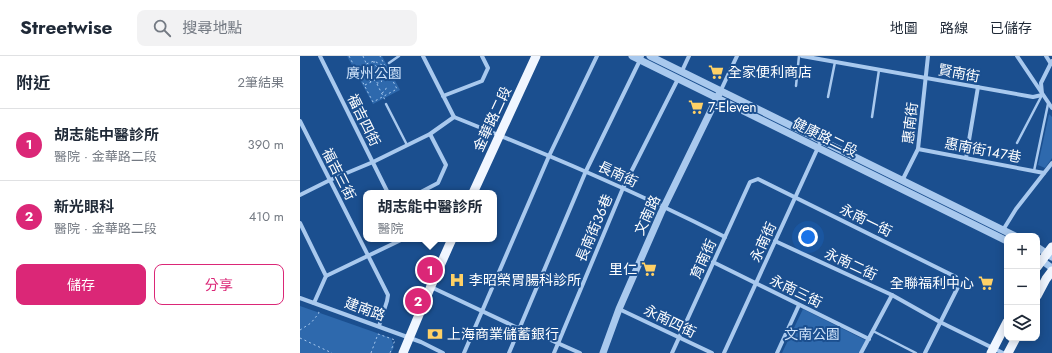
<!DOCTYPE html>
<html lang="zh-TW">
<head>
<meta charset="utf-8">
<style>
  :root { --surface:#fff; --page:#f2f2f3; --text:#1f2937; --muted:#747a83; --line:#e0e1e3; --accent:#db2777 }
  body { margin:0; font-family:Jost,"Noto Sans TC",sans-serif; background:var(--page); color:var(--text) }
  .controls { position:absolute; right:12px; bottom:12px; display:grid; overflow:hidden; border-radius:8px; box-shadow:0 2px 10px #0003 }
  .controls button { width:36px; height:36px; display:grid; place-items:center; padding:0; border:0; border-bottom:1px solid var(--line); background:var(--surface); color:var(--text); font:20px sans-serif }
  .you { position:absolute; left:508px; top:181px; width:14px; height:14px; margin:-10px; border:3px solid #fff; border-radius:50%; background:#1a73e8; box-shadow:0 0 0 6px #1a73e833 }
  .badge { display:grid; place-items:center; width:26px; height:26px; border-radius:50%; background:var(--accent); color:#fff; font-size:13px; font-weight:700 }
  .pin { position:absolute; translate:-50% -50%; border:2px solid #fff; box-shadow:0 1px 4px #0006 }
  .popup { position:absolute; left:63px; top:134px; width:134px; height:52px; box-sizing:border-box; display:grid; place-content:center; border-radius:8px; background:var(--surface); filter:drop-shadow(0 1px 3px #0005); font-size:13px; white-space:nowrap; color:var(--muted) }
  .popup b { font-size:15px; color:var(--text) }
  .popup::after { content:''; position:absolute; left:50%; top:100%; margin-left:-8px; border:8px solid transparent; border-top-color:var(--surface) }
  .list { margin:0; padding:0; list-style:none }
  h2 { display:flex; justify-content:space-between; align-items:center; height:52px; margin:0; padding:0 16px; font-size:17px }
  h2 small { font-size:13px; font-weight:400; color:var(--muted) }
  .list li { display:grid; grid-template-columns:26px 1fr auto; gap:12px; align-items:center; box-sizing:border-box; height:72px; padding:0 16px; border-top:1px solid var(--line) }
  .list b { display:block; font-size:15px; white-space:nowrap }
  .list p { margin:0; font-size:13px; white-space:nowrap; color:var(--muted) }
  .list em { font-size:13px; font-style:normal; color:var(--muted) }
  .actions { display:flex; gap:8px; padding:12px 16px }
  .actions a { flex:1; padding:9px 0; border:1px solid var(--accent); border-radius:8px; text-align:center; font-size:14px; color:var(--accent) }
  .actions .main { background:var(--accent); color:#fff }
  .icon { flex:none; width:22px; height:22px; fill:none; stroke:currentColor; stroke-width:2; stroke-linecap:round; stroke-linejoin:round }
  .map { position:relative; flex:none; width:752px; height:297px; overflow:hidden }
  header { display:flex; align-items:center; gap:24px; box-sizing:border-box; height:56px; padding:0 20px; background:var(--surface); border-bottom:1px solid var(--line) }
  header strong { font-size:19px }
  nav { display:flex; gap:22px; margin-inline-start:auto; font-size:14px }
  .search { width:280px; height:36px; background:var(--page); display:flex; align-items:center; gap:10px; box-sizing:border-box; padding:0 14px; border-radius:8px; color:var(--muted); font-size:15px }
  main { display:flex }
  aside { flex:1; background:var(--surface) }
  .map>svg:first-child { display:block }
  .green { fill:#2e69ad }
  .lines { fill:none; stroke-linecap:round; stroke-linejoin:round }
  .path { stroke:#a9c9ee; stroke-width:1; stroke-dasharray:2 3; stroke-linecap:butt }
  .service { stroke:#a9c9ee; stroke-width:2.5 }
  .minor { stroke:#a9c9ee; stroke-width:4 }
  .tertiary { stroke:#a9c9ee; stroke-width:7 }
  .primary { stroke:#f0f6ff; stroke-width:9 }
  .labels { text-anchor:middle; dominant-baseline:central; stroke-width:4; stroke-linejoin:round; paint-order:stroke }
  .poi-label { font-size:14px; fill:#fff; stroke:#1b4f8f; text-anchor:start }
  .park-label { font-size:14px; fill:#cfe3fa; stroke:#1b4f8f }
  .street-label { font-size:14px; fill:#fff; stroke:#1b4f8f }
</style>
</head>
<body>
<header>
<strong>Streetwise</strong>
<div class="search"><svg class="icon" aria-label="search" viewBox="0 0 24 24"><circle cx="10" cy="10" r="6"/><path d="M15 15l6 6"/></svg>搜尋地點</div>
<nav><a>地圖</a><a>路線</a><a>已儲存</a></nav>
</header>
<main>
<aside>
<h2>附近<small>2筆結果</small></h2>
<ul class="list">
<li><span class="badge">1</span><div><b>胡志能中醫診所</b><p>醫院 · 金華路二段</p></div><em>390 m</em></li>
<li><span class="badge">2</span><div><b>新光眼科</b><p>醫院 · 金華路二段</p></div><em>410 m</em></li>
</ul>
<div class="actions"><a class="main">儲存</a><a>分享</a></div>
</aside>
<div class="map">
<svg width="752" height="297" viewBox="0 0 752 297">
  <rect width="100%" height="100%" fill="#1b4f8f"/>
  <g class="green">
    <path d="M 47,0 L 82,0 L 100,34 L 73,48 Z"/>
    <path d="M 749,58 L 752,61 L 752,102 L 745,112 L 738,109 Z"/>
    <path d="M 0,250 L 91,282 L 94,291 L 91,297 L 0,297 Z"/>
    <path d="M 503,253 L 569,286 L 563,297 L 482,297 Z"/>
  </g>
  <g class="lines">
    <g class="path">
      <path d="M 49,0 L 73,46 L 97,33 L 80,0"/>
      <path d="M 63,0 L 66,7"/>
      <path d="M 74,5 L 74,8 L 77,11"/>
      <path d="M 81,21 L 84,11"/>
      <path d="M 71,26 L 68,23 L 61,10 L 74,5 L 84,10"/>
      <path d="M 77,28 L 85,44"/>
      <path d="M 65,29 L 75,24 L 77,22 L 80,22 L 82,25 L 80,27 L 77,27 L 75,24"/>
      <path d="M 82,37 L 85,35 L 87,30"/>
      <path d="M 0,274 L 11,267 L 19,257 L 18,254"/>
      <path d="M 0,282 L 32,297"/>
      <path d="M 71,297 L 78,278 L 95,284 L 90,297"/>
    </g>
    <g class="service">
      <path d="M 89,7 L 99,0"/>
      <path d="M 496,30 L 499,0"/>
      <path d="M 528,41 L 535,6"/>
      <path d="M 86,48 L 107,89"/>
      <path d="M 572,61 L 579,14"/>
      <path d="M 717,87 L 742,39"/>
      <path d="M 734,115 L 748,48"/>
      <path d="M 573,275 L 616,297"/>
    </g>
    <g class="minor">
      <path d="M 20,0 L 88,137"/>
      <path d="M 123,0 L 154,61 C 246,98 337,136 425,181"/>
      <path d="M 502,0 L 733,41 L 742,39"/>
      <path d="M 717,0 L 752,52"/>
      <path d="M 746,0 L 751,8"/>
      <path d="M 382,15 L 389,0"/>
      <path d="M 421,34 L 437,0"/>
      <path d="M 742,38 L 741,27 L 752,5"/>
      <path d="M 143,40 L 182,25 L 188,12 L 182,0"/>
      <path d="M 0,65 L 88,239 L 87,245 L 79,270"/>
      <path d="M 618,93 L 744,117"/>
      <path d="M 666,102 L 678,31"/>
      <path d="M 602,125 L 618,93 L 628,0"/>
      <path d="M 119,137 L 138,127 L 146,109 L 130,78"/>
      <path d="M 0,139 L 30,124 L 73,106 L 130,78 L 154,61"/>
      <path d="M 0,167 L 26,220 L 14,247"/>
      <path d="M 703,174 L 716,153 L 752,107"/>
      <path d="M 475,185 L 592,239 L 640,266 L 703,297"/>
      <path d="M 413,206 L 569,283"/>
      <path d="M 26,220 L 103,183"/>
      <path d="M 131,231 L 220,273 L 226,273 L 280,297"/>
      <path d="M 0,242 L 121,286 L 143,297"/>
      <path d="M 319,253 L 412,297"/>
      <path d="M 164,297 L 249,100 L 297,0"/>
      <path d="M 209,297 L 286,115 L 342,0"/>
      <path d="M 254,297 L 323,132 L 378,23"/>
      <path d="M 372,297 L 450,126 L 458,123 L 656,221 L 659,229 L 625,297"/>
      <path d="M 424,297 L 521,85"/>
      <path d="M 477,297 L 499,249"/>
      <path d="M 561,297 L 592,239"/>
    </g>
    <g class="tertiary">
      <path d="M 332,0 L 707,185"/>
      <path d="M 350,0 L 715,180"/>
      <path d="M 737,191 L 752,201"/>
      <path d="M 737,201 L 752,212"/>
      <path d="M 303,297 L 319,253 L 361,157 L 419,38"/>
    </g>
    <g class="primary">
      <path d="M 173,137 L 236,0"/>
      <path d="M 737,211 L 752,191"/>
      <path d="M 737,240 L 746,223 L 752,215"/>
      <path d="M 103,297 L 131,230 L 152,183"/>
      <path d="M 691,297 L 707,266"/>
      <path d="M 708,297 L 716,282"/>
    </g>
  </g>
  <defs>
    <g id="supermarket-bare" transform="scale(1.2)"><path d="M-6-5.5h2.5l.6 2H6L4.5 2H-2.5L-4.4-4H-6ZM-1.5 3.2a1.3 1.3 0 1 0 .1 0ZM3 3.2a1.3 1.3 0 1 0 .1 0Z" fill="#ffd166" stroke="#1b4f8f" stroke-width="2.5" paint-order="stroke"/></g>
    <g id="hospital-bare" transform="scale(1.2)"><path d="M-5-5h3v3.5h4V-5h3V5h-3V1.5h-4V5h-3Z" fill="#ffd166" stroke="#1b4f8f" stroke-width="2.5" paint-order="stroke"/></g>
    <g id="bank-bare" transform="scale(1.2)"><path d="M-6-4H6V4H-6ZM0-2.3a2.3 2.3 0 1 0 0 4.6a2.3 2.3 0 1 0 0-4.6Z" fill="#ffd166" stroke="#1b4f8f" stroke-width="2.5" paint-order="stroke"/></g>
  </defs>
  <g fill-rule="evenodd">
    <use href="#supermarket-bare" x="416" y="16"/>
    <use href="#supermarket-bare" x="396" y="51"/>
    <use href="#supermarket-bare" x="349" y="213"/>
    <use href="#hospital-bare" x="157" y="224"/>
    <use href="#supermarket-bare" x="686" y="227"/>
    <use href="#bank-bare" x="135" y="278"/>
  </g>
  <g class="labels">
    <g class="poi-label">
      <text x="428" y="16">全家便利商店</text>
      <text x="408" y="51">7-Eleven</text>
      <text x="337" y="213" text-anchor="end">里仁</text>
      <text x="169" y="224">李昭榮胃腸科診所</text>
      <text x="674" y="227" text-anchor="end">全聯福利中心</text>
      <text x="147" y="278">上海商業儲蓄銀行</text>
    </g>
    <g class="park-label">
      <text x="74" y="17">廣州公園</text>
      <text x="512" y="278">文南公園</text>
    </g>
    <g class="street-label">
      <text transform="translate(659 17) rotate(10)">賢南街</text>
      <text transform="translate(192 63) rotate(-65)">金華路二段</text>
      <text transform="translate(64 64) rotate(64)">福吉四街</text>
      <text transform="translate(610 67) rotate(-83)">惠南街</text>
      <text transform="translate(525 81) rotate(26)">健康路二段</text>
      <text transform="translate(683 94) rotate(11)">惠南街147巷</text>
      <text transform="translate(39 118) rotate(63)">福吉三街</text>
      <text transform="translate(318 118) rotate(25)">長南街</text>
      <text transform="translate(347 159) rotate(-65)">文南路</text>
      <text transform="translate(566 164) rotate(26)">永南一街</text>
      <text transform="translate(294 172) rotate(-67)">長南街36巷</text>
      <text transform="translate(463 186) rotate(-65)">永南街</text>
      <text transform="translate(403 203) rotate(-65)">育南街</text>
      <text transform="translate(551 208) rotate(25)">永南二街</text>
      <text transform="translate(496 235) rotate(26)">永南三街</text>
      <text transform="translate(65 253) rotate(20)">建南路</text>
      <text transform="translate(370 265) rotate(26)">永南四街</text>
    </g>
  </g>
</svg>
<div class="controls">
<button>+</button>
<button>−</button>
<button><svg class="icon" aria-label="layers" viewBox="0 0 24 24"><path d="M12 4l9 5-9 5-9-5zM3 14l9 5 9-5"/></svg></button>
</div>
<div class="you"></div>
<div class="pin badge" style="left:130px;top:214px">1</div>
<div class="popup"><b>胡志能中醫診所</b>醫院</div>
<div class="pin badge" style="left:118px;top:245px">2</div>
</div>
</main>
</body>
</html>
